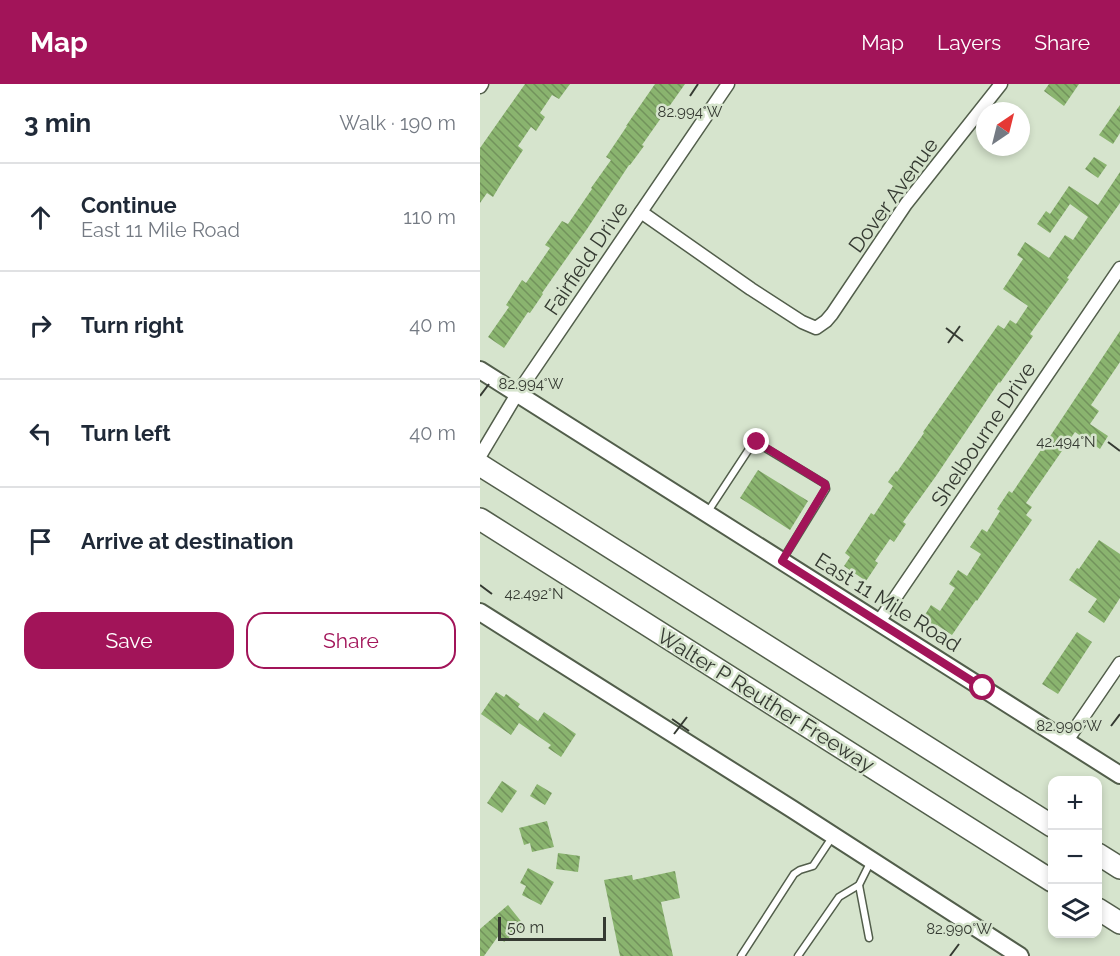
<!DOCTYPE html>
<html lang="en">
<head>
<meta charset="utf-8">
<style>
  :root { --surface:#fff; --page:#f2f2f3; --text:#1f2937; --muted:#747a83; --line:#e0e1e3; --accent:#a21459 }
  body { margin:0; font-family:Raleway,sans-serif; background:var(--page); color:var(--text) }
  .controls { position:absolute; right:18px; bottom:18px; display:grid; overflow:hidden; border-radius:12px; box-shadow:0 3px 9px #0003 }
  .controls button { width:54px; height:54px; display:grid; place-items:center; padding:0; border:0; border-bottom:2px solid var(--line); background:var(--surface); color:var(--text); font:30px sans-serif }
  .compass { position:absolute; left:496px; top:18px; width:54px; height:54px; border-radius:50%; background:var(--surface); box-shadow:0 3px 9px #0003; rotate:35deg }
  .scale { position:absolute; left:18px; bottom:15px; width:108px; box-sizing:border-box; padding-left:6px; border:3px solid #353a32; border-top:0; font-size:16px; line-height:21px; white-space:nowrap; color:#353a32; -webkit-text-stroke:4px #d6e4cd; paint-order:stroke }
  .stop { position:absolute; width:18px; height:18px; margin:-14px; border:4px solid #a21459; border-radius:50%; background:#fff }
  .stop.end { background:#a21459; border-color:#fff; box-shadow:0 2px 6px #0008 }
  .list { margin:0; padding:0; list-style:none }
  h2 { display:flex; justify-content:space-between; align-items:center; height:78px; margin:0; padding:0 24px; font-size:26px }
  h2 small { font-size:20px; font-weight:400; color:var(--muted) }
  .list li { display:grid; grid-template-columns:39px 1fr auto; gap:18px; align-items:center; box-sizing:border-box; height:108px; padding:0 24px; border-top:2px solid var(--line) }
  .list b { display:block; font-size:22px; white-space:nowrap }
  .list p { margin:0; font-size:20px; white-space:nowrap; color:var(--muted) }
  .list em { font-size:20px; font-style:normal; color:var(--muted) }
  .actions { display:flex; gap:12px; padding:18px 24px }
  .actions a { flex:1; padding:14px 0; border:2px solid var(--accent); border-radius:18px; text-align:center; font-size:21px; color:var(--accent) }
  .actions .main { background:var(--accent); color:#fff }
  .icon { flex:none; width:33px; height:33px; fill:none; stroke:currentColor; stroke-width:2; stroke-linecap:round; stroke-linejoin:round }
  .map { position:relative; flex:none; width:640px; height:872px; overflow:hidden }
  header { display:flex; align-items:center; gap:36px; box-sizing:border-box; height:84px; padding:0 30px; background:var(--accent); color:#fff }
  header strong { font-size:28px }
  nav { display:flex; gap:33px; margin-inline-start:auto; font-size:21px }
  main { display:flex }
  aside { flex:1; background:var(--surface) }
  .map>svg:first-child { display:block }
  .building { fill:url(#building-back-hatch) }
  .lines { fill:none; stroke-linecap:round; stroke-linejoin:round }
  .lane-casing { stroke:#525e4b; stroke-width:9 }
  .street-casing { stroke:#525e4b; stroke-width:15 }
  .secondary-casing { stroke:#525e4b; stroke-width:20 }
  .highway-casing { stroke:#525e4b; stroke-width:24 }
  .lane { stroke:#fff; stroke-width:6 }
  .street { stroke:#fff; stroke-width:12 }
  .secondary { stroke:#fff; stroke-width:16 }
  .highway { stroke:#fff; stroke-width:21 }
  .route { stroke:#a21459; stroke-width:8 }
  .ticks { fill:none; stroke:#353a32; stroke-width:2 }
  .labels { text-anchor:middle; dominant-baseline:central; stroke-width:5; stroke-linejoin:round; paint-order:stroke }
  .street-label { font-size:21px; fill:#353a32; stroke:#d6e4cd }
  .ticks-label { font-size:15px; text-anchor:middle; fill:#353a32; stroke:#d6e4cd; stroke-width:5; stroke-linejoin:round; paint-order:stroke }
</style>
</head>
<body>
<header>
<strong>Map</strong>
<nav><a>Map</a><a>Layers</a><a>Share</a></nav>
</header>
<main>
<aside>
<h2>3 min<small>Walk · 190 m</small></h2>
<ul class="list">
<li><svg class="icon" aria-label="ahead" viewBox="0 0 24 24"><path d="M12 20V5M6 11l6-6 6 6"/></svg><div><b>Continue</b><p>East 11 Mile Road</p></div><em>110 m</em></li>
<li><svg class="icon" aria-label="right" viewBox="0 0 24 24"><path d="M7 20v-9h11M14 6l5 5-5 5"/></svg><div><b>Turn right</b></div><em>40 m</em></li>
<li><svg class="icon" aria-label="left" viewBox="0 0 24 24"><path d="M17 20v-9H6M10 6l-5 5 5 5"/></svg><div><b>Turn left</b></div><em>40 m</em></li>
<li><svg class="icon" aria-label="arrive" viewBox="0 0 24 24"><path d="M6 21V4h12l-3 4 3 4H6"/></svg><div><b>Arrive at destination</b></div></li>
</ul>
<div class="actions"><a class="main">Save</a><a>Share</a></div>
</aside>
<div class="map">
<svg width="640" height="872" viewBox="0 0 640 872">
  <defs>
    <pattern id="building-back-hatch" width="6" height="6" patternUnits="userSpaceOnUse" patternTransform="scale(1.5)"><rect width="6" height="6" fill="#8ab46f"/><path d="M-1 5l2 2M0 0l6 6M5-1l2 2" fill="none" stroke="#72935c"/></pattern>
  </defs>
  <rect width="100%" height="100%" fill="#d6e4cd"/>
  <g class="building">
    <path d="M 45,0 L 90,0 L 79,15 L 72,11 L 60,29 L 65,33 L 56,47 L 51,43 L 38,62 L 43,66 L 22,98 L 13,113 L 7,109 L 0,119 L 0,64 Z"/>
    <path d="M 175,0 L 205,0 L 162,61 L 164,62 L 150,81 L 149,81 L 107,145 L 62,209 L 63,210 L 50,229 L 48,228 L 24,264 L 8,253 L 29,223 L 26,221 L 42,196 L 46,199 L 70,164 L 65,161 L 82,137 L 88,140 L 112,105 L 111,104 L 131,76 L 126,73 L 147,42 L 146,42 Z"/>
    <path d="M 569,0 L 599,0 L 584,22 L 564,7 Z"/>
    <path d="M 640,21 L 640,49 L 633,60 L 619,51 Z"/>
    <path d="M 614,73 L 627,81 L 618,94 L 605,85 Z"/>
    <path d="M 640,88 L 640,119 L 587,194 L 589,195 L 550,250 L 553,252 L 541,269 L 520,299 L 519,298 L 456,392 L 423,438 L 426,440 L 414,458 L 410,455 L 395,477 L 398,479 L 386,497 L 364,482 L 370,473 L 365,469 L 391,429 L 394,431 L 413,402 L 408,398 L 416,387 L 417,388 L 444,349 L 443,348 L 518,241 L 524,245 L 530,236 L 536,240 L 548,222 L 523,205 L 543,175 L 537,171 L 545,158 L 569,174 L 585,151 L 593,156 L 608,133 L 590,120 L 570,149 L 557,140 L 566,127 L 570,130 L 589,102 L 618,121 Z"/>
    <path d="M 640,247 L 640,278 L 611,321 L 619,327 L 610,340 L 628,352 L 620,365 L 595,348 L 546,419 L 552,423 L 546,431 L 552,436 L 497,517 L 496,516 L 472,551 L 457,541 L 456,543 L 443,534 L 451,521 L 460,527 L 475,504 L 469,500 L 478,486 L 487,492 L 501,470 L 490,463 L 502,445 L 507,448 L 520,427 L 517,425 L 529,407 L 532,409 L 555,375 Z"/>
    <path d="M 278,386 L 328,417 L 310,446 L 260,414 Z"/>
    <path d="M 619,456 L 640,470 L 640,514 L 624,539 L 608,528 L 617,515 L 589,496 L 597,484 L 599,485 Z"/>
    <path d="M 597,548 L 612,558 L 578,610 L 562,600 Z"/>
    <path d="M 16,608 L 24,613 L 26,610 L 40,620 L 38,623 L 58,637 L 64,628 L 96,650 L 81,673 L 68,664 L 71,661 L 39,639 L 31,651 L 1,630 Z"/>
    <path d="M 22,697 L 37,707 L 22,729 L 7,719 Z"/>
    <path d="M 57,700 L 72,709 L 65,721 L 50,712 Z"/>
    <path d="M 67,737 L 74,763 L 52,768 L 50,759 L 44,761 L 39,744 Z"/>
    <path d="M 78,769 L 100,772 L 98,788 L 76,785 Z"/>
    <path d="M 48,784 L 74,798 L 61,821 L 42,811 L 46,802 L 40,799 Z"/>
    <path d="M 195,787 L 200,814 L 181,818 L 193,872 L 140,872 L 124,796 L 152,791 L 153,796 Z"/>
    <path d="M 28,821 L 44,841 L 24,858 L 19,851 L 4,872 L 0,872 L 0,845 Z"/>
  </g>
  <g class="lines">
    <g class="lane-casing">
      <g id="lane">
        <path d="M 227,429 L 271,362 L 277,359 L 345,400 L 346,405 L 303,475"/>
        <path d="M 379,801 L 389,854"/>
        <path d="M 261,872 L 314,790 L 320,786 L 333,782 L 353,752"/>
        <path d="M 318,872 L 359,813 L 379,801 L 391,777"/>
      </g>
    </g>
    <g class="street-casing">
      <g id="street">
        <path d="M 0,3 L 2,0"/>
        <path d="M 161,128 L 271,205 L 322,238 L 336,244 L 346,237 L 352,230 L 426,120 L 521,0"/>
        <path d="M 0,372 L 37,310 L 248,0"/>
        <path d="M 398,539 L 640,184"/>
        <path d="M 586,658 L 640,579"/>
      </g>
    </g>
    <g class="secondary-casing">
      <g id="secondary">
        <path d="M 0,286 L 640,691"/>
        <path d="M 0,528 L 312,725 L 540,872"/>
      </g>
    </g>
    <g class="highway-casing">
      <g id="highway">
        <path d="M 0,381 L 572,742"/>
        <path d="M 0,435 L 572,797"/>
        <path d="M 618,770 L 640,784"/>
        <path d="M 618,825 L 640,839"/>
      </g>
    </g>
    <use href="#lane" class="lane"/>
    <use href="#street" class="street"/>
    <use href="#secondary" class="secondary"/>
    <use href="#highway" class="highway"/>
  </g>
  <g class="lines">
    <path class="route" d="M 277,358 L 345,400 L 346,403 L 302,477 L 503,604"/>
  </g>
  <path class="ticks" d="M 210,12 L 218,0M 466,244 L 483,257M 468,259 L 480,242M 0,312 L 9,300M 628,358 L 640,367M 0,501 L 12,510M 192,635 L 209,647M 631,642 L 640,630M 194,650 L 207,633M 470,872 L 479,860"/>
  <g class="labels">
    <g class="street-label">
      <text transform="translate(413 111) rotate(-54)">Dover Avenue</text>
      <text transform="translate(106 174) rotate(-56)">Fairfield Drive</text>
      <text transform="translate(503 350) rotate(-56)">Shelbourne Drive</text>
      <text transform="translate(408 518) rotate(32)">East 11 Mile Road</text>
      <text transform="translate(286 616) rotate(32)">Walter P Reuther Freeway</text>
    </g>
  </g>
  <g class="ticks-label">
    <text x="210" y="33">82.994°W</text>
    <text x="51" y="305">82.994°W</text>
    <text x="586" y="363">42.494°N</text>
    <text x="54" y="515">42.492°N</text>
    <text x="589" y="647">82.990°W</text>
    <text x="479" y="850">82.990°W</text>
  </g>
</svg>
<div class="controls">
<button>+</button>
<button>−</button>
<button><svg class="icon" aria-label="layers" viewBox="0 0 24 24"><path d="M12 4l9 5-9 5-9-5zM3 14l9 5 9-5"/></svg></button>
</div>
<svg class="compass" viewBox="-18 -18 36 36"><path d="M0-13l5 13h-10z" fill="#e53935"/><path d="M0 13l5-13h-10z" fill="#747a83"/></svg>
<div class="scale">50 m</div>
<div class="stop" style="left:503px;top:604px"></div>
<div class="stop end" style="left:277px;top:358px"></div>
</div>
</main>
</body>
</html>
